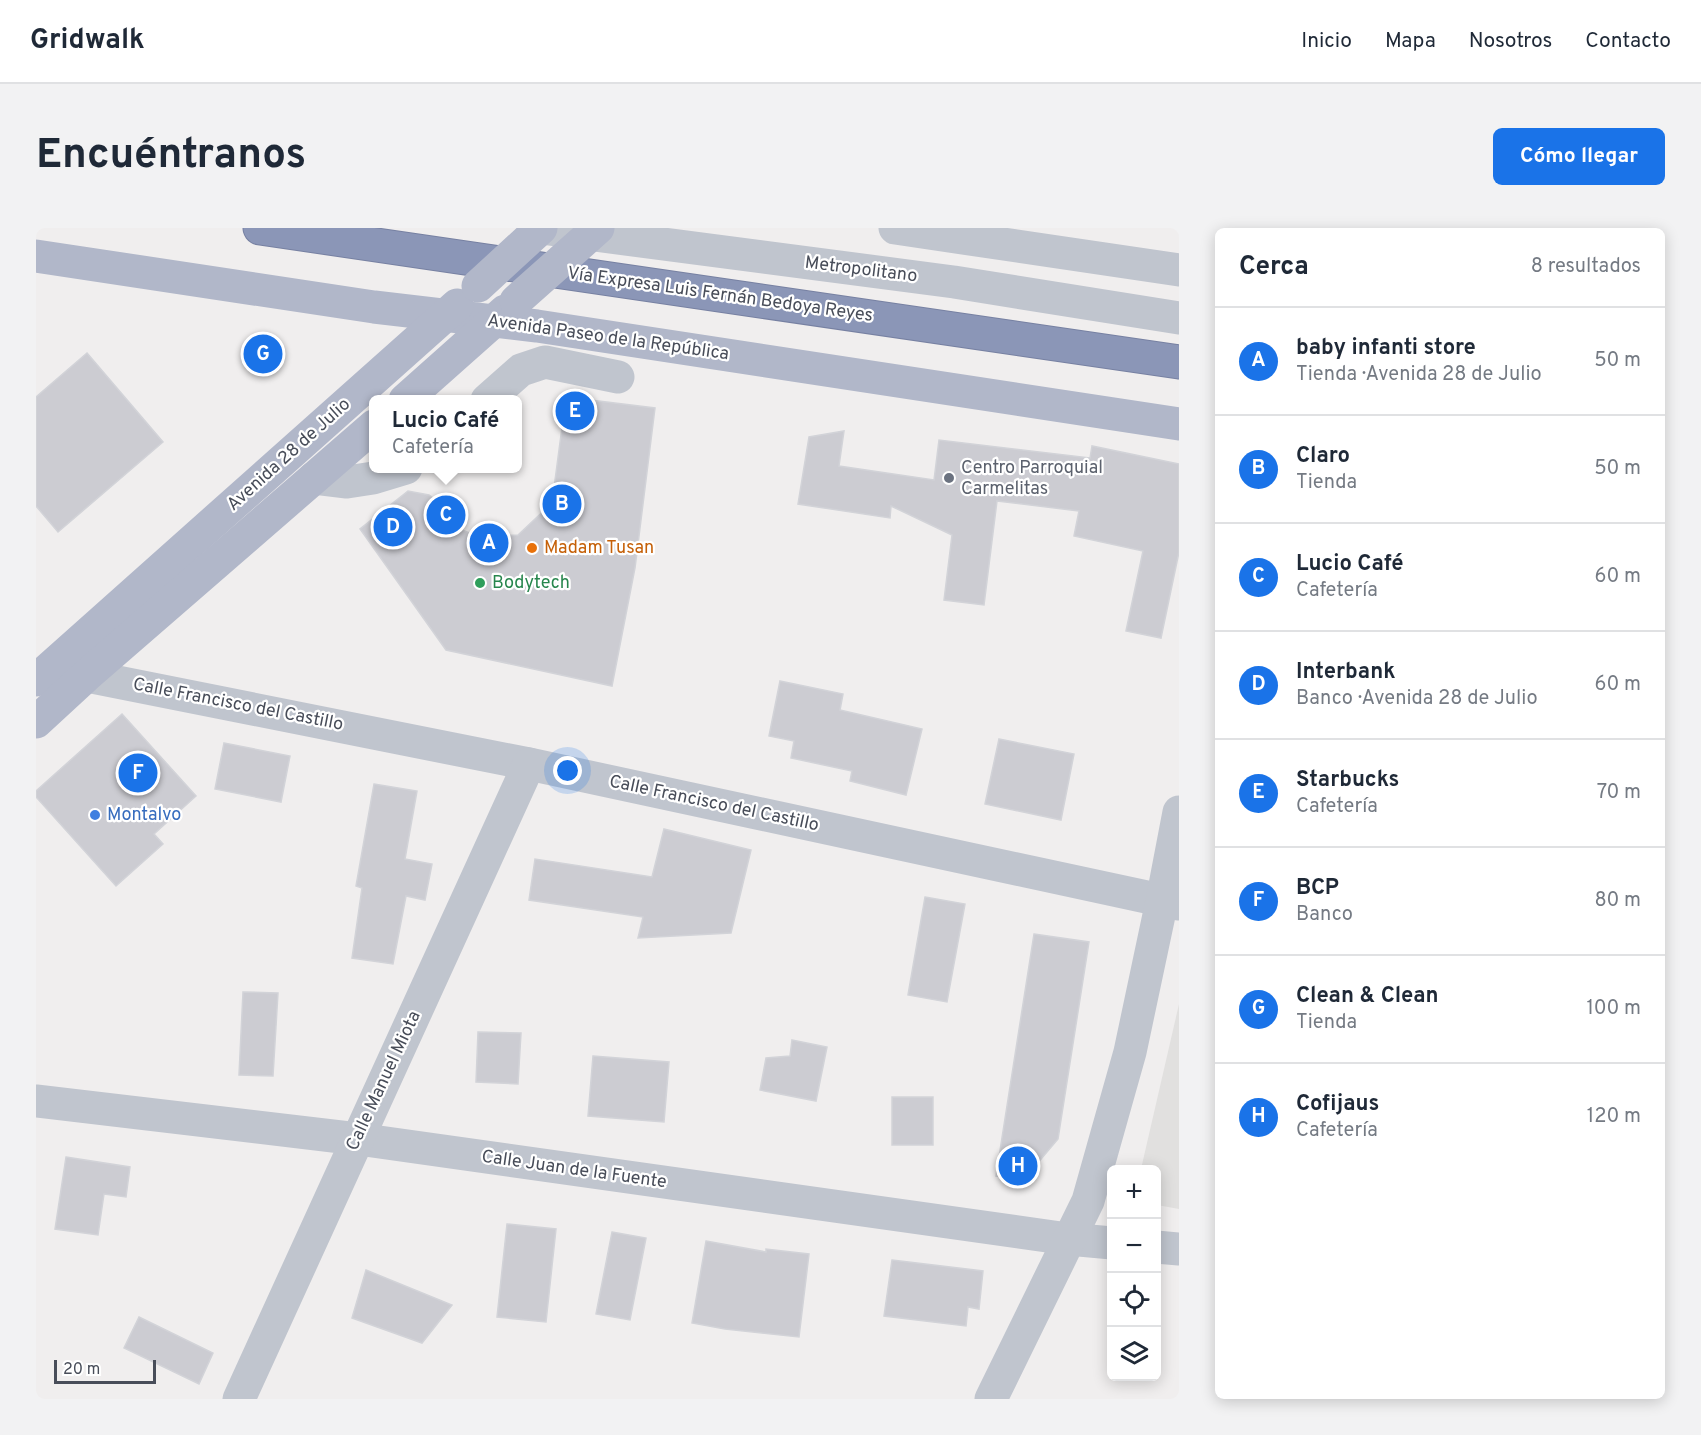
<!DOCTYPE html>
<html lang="es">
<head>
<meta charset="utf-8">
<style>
  :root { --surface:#fff; --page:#f2f2f3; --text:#1f2937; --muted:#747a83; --line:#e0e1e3; --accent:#1a73e8 }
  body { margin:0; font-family:Overpass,sans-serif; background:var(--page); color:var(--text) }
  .controls { position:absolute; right:18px; bottom:18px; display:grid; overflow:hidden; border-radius:9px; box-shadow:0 3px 15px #0003 }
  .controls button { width:54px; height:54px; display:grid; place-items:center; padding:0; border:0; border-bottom:2px solid var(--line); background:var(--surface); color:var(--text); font:30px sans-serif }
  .scale { position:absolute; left:18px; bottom:15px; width:102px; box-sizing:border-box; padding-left:6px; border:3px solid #484d59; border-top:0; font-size:16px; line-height:21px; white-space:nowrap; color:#484d59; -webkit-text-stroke:4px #fff; paint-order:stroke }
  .you { position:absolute; left:532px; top:543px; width:21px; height:21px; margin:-15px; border:4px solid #fff; border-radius:50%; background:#1a73e8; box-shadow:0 0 0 9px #1a73e833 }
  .badge { display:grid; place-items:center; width:39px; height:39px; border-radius:50%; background:var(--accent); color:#fff; font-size:20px; font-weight:700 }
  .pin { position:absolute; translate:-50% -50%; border:3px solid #fff; box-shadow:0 2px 6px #0006 }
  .popup { position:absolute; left:333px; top:167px; width:153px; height:78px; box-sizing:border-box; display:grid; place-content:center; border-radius:9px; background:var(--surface); filter:drop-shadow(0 2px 4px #0005); font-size:20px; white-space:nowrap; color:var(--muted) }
  .popup b { font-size:22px; color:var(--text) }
  .popup::after { content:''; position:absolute; left:50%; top:100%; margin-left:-12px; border:12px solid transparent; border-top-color:var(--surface) }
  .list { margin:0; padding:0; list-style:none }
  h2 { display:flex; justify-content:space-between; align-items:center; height:78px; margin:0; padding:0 24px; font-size:26px }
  h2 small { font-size:20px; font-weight:400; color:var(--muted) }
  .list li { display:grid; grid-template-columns:39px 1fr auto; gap:18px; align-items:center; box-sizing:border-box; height:108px; padding:0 24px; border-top:2px solid var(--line) }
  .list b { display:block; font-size:22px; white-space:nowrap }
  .list p { margin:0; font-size:20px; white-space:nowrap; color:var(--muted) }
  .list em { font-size:20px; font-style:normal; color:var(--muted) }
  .icon { flex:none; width:33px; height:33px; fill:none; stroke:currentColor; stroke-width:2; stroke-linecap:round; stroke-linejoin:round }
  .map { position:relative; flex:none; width:1143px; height:1171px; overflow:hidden; border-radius:9px }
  header { display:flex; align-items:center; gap:36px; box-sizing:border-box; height:84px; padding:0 30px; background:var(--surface); border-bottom:2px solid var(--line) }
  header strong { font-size:28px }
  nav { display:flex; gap:33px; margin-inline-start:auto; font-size:21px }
  .intro { display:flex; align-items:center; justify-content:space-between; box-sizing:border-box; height:144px; padding:0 36px }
  h1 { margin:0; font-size:42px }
  .button { padding:15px 27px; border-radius:9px; background:var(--accent); color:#fff; font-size:21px; font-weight:700 }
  main { display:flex; gap:36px; padding:0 36px }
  aside { flex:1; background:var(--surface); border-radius:9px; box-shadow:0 3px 15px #0003 }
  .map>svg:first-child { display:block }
  .education { fill:#e1e0df }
  .building { fill:#ccccd2; stroke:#d2d3d8; stroke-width:1.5 }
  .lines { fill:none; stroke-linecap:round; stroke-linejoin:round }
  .highway-casing { stroke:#7781a2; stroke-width:35 }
  .minor { stroke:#c0c5ce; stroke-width:33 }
  .major { stroke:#b1b7c9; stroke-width:33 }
  .highway { stroke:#8b96b7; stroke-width:33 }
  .major-bridge { stroke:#b1b7c9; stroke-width:33 }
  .worship-dot { fill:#6b7280; stroke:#fff; stroke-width:2 }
  .food-dot { fill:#e8710a; stroke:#fff; stroke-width:2 }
  .leisure-dot { fill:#2e9e5b; stroke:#fff; stroke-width:2 }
  .shop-dot { fill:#3f7fe0; stroke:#fff; stroke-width:2 }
  .labels { text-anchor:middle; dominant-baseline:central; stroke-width:4.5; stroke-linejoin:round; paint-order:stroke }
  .street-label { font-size:18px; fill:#484d59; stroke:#fff }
  .worship-label { font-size:18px; fill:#5b616d; stroke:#fff; text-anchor:start }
  .food-label { font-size:18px; fill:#c56008; stroke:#fff; text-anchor:start }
  .leisure-label { font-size:18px; fill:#27864d; stroke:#fff; text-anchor:start }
  .shop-label { font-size:18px; fill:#366cbe; stroke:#fff; text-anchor:start }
</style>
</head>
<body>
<header>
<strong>Gridwalk</strong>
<nav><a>Inicio</a><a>Mapa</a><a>Nosotros</a><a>Contacto</a></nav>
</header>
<div class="intro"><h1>Encuéntranos</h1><a class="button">Cómo llegar</a></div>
<main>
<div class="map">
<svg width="1143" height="1171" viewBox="0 0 1143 1171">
  <rect width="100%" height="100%" fill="#f0eeee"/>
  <path class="education" d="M 1143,776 L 1143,981 L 1121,977 L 1120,942 L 1105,941 Z"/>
  <g class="building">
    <path d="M 51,125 L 127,214 L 22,304 L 0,278 L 0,169 Z"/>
    <path d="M 530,169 L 619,180 L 599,340 L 576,458 L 410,422 L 324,301 L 372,263 L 393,267 L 414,284 L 426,302 L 444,309 L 482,307 L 516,275 Z"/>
    <path d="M 808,203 L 803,238 L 898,252 L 903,212 L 1054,230 L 1056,218 L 1143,236 L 1143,324 L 1125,410 L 1090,403 L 1107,323 L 1038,308 L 1043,283 L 961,273 L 948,377 L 908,372 L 916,307 L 855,278 L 854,290 L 762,276 L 773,209 Z"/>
    <path d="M 744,453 L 807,466 L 804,482 L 886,501 L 870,567 L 814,553 L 816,543 L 755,530 L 758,513 L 733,508 Z"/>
    <path d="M 86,486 L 160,568 L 118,606 L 127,616 L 80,658 L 0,569 L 0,563 Z"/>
    <path d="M 963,511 L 1038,526 L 1025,592 L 949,576 Z"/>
    <path d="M 188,515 L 254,528 L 245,574 L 179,561 Z"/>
    <path d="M 338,556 L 381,563 L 369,631 L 396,636 L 389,672 L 370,668 L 357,736 L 316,730 L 326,660 L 320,658 Z"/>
    <path d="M 628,601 L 715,622 L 695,705 L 602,710 L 607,689 L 493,672 L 499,631 L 616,649 Z"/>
    <path d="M 889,669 L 929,676 L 911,774 L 872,767 Z"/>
    <path d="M 998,706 L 1053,714 L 1022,911 L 995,943 L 983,951 L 960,948 Z"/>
    <path d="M 207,764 L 242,765 L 237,848 L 203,847 Z"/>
    <path d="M 442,804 L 485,805 L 482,856 L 440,854 Z"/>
    <path d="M 756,812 L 791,819 L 780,873 L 724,862 L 730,830 L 754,828 Z"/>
    <path d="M 557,828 L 633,834 L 628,894 L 552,888 Z"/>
    <rect x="856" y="869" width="41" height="48"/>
    <path d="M 30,929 L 94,939 L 90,969 L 68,966 L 62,1007 L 19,1001 Z"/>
    <path d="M 471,996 L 520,1001 L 510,1094 L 461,1089 Z"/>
    <path d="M 576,1004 L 610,1010 L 594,1092 L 560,1086 Z"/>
    <path d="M 670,1013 L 730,1024 L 730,1021 L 773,1026 L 763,1109 L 689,1101 L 656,1095 Z"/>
    <path d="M 856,1032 L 947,1043 L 943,1081 L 932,1079 L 930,1098 L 848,1088 Z"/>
    <path d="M 330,1042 L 416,1077 L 386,1115 L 316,1090 Z"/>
    <path d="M 103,1089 L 177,1125 L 163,1156 L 88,1120 Z"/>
  </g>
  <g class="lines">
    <g class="highway-casing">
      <path id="highway" d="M 224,0 L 1143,134"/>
    </g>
    <g class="minor">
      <path d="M 505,0 L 918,54 L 1143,90"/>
      <path d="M 859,0 L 1143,42"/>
      <path d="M 451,172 L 485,142 L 509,134 L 582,149"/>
      <path d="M 278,250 L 311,254 L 337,250 L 370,240"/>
      <path d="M 26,443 L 493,536 L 1143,676"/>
      <path d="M 0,873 L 322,911 L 1032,1011 L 1076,1015"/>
      <path d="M 1120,1019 L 1143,1021"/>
      <path d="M 203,1171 L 493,536"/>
      <path d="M 955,1171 L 1052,973 L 1094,824 L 1126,673 L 1143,584"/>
    </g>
    <g class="major">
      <path d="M 0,28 L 338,79 L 501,98 L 1143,196"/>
      <path d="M 369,172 L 469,83"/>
      <path d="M 0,452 L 421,77"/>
      <path d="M 0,494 L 51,447 L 338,198"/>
    </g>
    <use href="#highway" class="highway"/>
    <g class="major-bridge">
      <path d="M 442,58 L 505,0"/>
      <path d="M 480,73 L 562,0"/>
    </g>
  </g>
  <circle class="worship-dot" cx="913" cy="250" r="6"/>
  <circle class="food-dot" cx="496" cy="320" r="6"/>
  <circle class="leisure-dot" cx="444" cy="355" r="6"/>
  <circle class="shop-dot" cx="59" cy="587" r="6"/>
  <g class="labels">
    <g class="street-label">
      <text transform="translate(825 42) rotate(7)">Metropolitano</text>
      <text transform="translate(684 67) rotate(8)">Vía Expresa Luis Fernán Bedoya Reyes</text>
      <text transform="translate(572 110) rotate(8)">Avenida Paseo de la República</text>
      <text transform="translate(253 227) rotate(-42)">Avenida 28 de Julio</text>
      <text transform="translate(202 477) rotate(11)">Calle Francisco del Castillo</text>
      <text transform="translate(678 576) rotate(12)">Calle Francisco del Castillo</text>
      <text transform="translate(348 853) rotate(-65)">Calle Manuel Miota</text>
      <text transform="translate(538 942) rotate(8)">Calle Juan de la Fuente</text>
    </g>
    <g class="worship-label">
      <text x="925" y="240">Centro Parroquial<tspan x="925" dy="21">Carmelitas</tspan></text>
    </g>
    <g class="food-label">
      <text x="508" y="320">Madam Tusan</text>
    </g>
    <g class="leisure-label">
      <text x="456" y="355">Bodytech</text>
    </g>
    <g class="shop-label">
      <text x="71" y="587">Montalvo</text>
    </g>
  </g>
</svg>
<div class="controls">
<button>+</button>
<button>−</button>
<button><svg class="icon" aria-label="locate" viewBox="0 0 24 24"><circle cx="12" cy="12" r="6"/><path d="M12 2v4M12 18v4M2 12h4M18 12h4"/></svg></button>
<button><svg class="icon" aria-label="layers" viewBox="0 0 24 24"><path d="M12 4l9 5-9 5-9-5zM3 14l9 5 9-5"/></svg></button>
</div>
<div class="scale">20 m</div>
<div class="you"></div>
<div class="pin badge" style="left:453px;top:315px">A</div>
<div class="pin badge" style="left:526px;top:276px">B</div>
<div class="pin badge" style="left:410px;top:287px">C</div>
<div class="popup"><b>Lucio Café</b>Cafetería</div>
<div class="pin badge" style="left:357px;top:299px">D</div>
<div class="pin badge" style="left:539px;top:183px">E</div>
<div class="pin badge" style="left:102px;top:545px">F</div>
<div class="pin badge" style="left:227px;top:126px">G</div>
<div class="pin badge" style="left:982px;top:938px">H</div>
</div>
<aside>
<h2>Cerca<small>8 resultados</small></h2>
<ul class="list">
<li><span class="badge">A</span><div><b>baby infanti store</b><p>Tienda · Avenida 28 de Julio</p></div><em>50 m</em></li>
<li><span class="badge">B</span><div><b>Claro</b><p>Tienda</p></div><em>50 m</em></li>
<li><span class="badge">C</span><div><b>Lucio Café</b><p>Cafetería</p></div><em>60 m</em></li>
<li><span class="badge">D</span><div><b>Interbank</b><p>Banco · Avenida 28 de Julio</p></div><em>60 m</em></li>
<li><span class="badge">E</span><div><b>Starbucks</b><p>Cafetería</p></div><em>70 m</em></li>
<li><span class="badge">F</span><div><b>BCP</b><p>Banco</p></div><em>80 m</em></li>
<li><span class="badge">G</span><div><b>Clean &amp; Clean</b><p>Tienda</p></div><em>100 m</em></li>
<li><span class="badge">H</span><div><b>Cofijaus</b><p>Cafetería</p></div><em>120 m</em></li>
</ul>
</aside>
</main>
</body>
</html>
